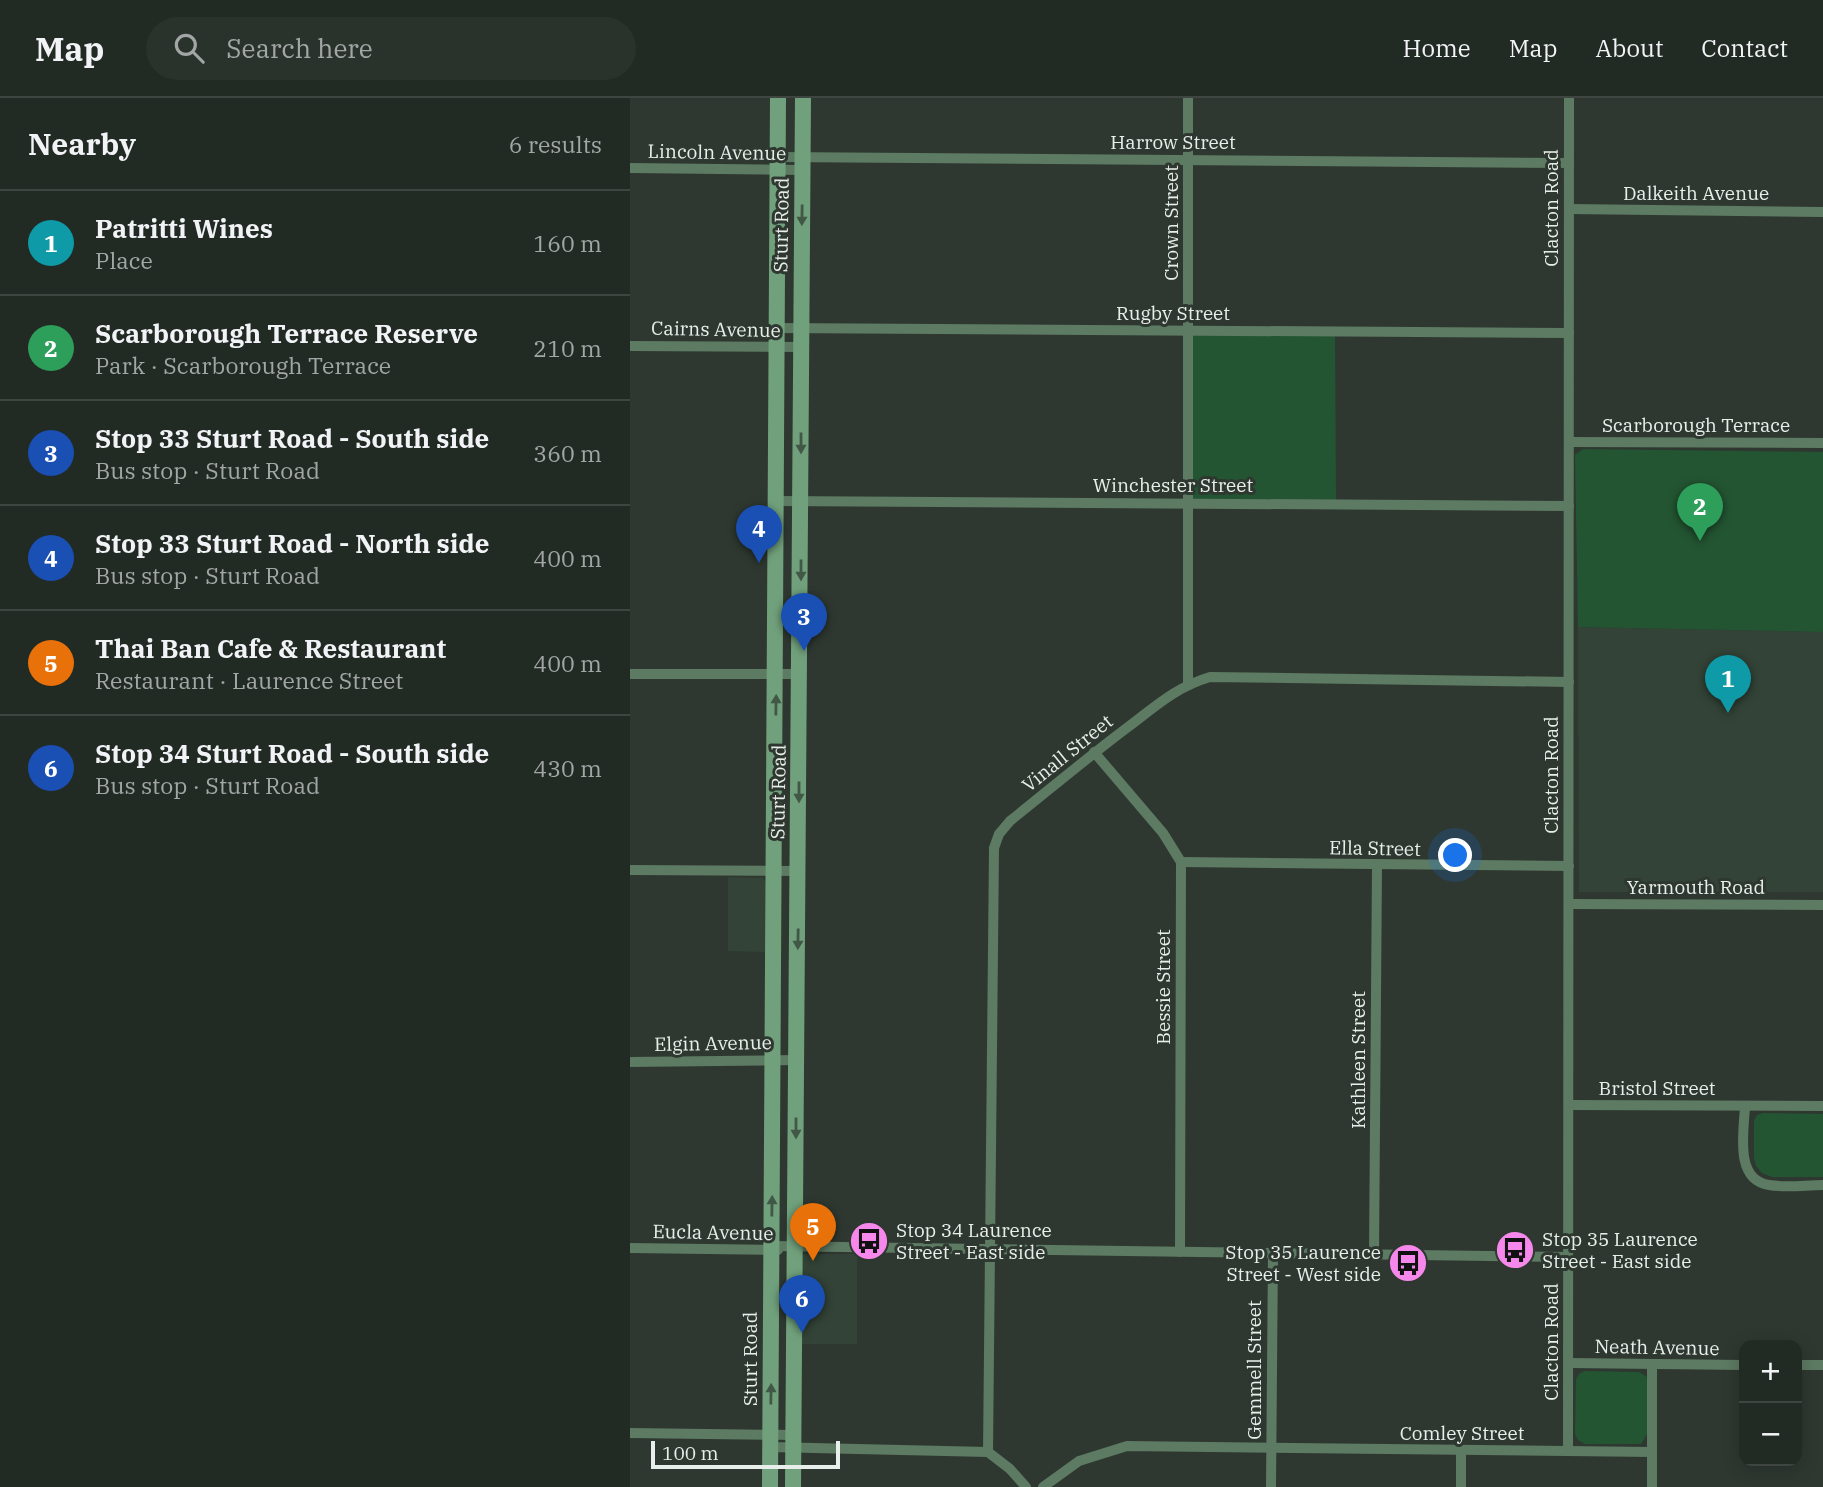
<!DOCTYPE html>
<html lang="en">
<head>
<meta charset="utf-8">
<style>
  :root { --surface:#222a24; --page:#2a322c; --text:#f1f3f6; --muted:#a2a7a6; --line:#3f4641; --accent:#8c9099 }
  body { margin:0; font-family:"IBM Plex Serif",serif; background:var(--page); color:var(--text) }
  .controls { position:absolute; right:21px; bottom:21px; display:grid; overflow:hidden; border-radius:14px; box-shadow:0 4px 18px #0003 }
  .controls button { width:63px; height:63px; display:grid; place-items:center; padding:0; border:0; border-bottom:2px solid var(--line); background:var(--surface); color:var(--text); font:35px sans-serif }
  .scale { position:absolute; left:21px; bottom:18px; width:189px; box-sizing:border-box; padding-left:7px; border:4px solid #e8eee9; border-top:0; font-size:19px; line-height:24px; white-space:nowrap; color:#e8eee9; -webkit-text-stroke:5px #2e3830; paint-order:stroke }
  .you { position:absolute; left:826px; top:758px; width:24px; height:24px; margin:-18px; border:5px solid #fff; border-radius:50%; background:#1a73e8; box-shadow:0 0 0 10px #1a73e833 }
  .badge { display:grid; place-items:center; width:46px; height:46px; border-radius:50%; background:var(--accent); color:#fff; font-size:23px; font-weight:700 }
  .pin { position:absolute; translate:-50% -58px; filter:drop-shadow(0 2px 4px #0008) }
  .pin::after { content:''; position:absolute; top:37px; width:24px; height:21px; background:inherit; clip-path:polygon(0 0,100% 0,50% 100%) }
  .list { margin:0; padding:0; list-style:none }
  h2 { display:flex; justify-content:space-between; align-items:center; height:91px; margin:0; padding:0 28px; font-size:30px }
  h2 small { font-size:23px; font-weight:400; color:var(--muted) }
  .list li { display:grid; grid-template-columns:46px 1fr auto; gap:21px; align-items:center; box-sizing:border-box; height:105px; padding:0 28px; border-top:2px solid var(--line) }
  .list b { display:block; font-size:26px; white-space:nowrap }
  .list p { margin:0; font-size:23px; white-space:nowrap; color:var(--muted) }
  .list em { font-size:23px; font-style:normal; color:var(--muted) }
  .icon { flex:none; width:38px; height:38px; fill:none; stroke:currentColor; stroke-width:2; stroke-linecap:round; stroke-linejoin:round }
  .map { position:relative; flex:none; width:1193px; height:1389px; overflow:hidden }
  header { display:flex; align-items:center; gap:42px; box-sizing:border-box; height:98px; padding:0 35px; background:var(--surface); border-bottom:2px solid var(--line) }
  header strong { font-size:33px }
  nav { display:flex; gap:38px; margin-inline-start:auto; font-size:24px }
  .search { width:490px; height:63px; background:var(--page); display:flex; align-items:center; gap:18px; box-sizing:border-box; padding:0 24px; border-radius:38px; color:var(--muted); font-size:26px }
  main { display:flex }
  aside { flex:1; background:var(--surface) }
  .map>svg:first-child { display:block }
  .built { fill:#334337 }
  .green { fill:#235532 }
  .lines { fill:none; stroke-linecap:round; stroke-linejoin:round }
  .minor { stroke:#5d7a63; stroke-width:10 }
  .secondary { stroke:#71a17c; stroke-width:16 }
  .oneway { fill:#425847 }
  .labels { text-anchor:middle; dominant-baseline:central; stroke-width:6; stroke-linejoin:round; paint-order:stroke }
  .street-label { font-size:19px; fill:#e8eee9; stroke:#2e3830 }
  .poi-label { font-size:19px; fill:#e8eee9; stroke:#2e3830; text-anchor:start }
</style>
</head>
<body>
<header>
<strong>Map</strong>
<div class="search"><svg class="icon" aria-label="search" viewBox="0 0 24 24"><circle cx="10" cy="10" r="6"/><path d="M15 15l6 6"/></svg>Search here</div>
<nav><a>Home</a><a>Map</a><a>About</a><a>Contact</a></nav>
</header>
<main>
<aside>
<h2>Nearby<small>6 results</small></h2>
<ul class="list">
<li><span class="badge" style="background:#0f9aa8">1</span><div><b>Patritti Wines</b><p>Place</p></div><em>160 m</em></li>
<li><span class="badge" style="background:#2e9e5b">2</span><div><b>Scarborough Terrace Reserve</b><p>Park · Scarborough Terrace</p></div><em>210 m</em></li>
<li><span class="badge" style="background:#1a4fb4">3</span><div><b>Stop 33 Sturt Road - South side</b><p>Bus stop · Sturt Road</p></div><em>360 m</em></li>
<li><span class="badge" style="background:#1a4fb4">4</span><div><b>Stop 33 Sturt Road - North side</b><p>Bus stop · Sturt Road</p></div><em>400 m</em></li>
<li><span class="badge" style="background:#e8710a">5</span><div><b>Thai Ban Cafe &amp; Restaurant</b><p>Restaurant · Laurence Street</p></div><em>400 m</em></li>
<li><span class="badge" style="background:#1a4fb4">6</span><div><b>Stop 34 Sturt Road - South side</b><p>Bus stop · Sturt Road</p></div><em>430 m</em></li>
</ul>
</aside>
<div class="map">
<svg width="1193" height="1389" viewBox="0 0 1193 1389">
  <rect width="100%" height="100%" fill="#2e3830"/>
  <g class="built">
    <path d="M 948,529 L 1193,534 L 1193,794 L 949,794 Z"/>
    <path d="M 98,779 L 133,780 L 138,787 L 137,854 L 98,853 Z"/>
    <rect x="170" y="1156" width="57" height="90"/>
  </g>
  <g class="green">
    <path d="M 558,235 L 705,236 L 706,402 L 558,402 Z"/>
    <path d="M 953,351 L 1193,354 L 1193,534 L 948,529 L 945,357 Z"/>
    <path d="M 1133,1015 L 1193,1016 L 1193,1079 L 1142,1079 L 1132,1075 L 1126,1068 L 1124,1060 L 1124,1023 L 1127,1017 Z"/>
    <path d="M 954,1273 L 1009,1274 L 1017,1279 L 1017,1336 L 1011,1346 L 955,1346 L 948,1342 L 945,1336 L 946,1281 L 949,1276 Z"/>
  </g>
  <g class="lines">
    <g class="minor">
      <path d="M 148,59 L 939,65"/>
      <path d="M 0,70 L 173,72"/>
      <path d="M 939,111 L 1193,114"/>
      <path d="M 146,230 L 939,235"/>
      <path d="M 0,248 L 171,249"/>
      <path d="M 939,344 L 1193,345"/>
      <path d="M 146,403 L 939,408"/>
      <path d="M 0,576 L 170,576"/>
      <path d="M 558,586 L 558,0"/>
      <path d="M 464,654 L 533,735 L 551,764 L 550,1154"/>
      <path d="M 551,764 L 939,768"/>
      <path d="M 0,772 L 168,773"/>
      <path d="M 939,806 L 1193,807"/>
      <path d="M 0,964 L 166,962"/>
      <path d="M 939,1007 L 1193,1008"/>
      <path d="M 1115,1008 C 1114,1033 1104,1082 1139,1087 C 1156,1090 1176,1087 1193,1087"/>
      <path d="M 141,1148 L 938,1159"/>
      <path d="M 0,1150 L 148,1152"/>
      <path d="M 744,1156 L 747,768"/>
      <path d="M 939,1265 L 1114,1267"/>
      <path d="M 1167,1267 L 1193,1267"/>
      <path d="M 0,1335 L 163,1337"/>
      <path d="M 140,1349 L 358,1354 L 380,1371 L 396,1389"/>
      <path d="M 831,1352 L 831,1389"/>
      <path d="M 938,1353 L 939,0"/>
      <path d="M 358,1354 L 364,750 L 369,736 L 380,723 C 419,692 458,659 498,629 C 526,608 546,589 580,579 L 939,584"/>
      <path d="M 413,1389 L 449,1363 L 497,1348 L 1022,1354"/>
      <path d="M 641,1389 L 643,1155"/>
      <path d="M 1022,1389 L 1022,1267"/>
    </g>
    <g class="secondary">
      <path d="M 140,1389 L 148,0"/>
      <path d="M 163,1389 L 173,0"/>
    </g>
  </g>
  <defs><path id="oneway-solid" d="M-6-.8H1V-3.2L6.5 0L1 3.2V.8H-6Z" transform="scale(1.75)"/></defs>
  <g class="oneway">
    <use href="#oneway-solid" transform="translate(172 117) rotate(91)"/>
    <use href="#oneway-solid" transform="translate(171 345) rotate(90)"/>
    <use href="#oneway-solid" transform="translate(171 472) rotate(90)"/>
    <use href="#oneway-solid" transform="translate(146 607) rotate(-89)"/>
    <use href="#oneway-solid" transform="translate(169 694) rotate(90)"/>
    <use href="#oneway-solid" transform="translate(168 841) rotate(91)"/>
    <use href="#oneway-solid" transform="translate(166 1030) rotate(90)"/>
    <use href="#oneway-solid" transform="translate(142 1108) rotate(-89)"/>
    <use href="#oneway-solid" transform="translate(141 1296) rotate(-89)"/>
  </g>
  <defs>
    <g id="bus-disc" transform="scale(2.0125)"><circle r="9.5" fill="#f788eb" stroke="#2e3830"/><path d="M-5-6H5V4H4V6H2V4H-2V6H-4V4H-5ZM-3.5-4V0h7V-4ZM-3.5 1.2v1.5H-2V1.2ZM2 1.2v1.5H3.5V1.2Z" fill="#111"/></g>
  </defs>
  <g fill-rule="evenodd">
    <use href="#bus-disc" x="239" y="1143"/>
    <use href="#bus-disc" x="885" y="1152"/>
    <use href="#bus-disc" x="778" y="1165"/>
  </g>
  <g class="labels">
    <g class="street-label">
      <text x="543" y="44">Harrow Street</text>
      <text transform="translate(87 54) rotate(1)">Lincoln Avenue</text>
      <text x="1066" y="95">Dalkeith Avenue</text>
      <text transform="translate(921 110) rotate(-90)">Clacton Road</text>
      <text transform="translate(541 125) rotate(-90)">Crown Street</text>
      <text transform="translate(151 127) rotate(-89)">Sturt Road</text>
      <text x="543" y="215">Rugby Street</text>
      <text transform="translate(86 231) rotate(1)">Cairns Avenue</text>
      <text x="1066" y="327">Scarborough Terrace</text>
      <text x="543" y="387">Winchester Street</text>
      <text transform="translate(437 655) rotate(-39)">Vinall Street</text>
      <text transform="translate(921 677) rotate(-90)">Clacton Road</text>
      <text transform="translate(148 694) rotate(-89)">Sturt Road</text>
      <text transform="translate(745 750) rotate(1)">Ella Street</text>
      <text x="1066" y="789">Yarmouth Road</text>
      <text transform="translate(533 889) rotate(-90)">Bessie Street</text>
      <text transform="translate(83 945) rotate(-1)">Elgin Avenue</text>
      <text transform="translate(728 962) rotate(-90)">Kathleen Street</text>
      <text x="1027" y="990">Bristol Street</text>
      <text transform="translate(83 1134) rotate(1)">Eucla Avenue</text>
      <text transform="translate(921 1244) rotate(-90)">Clacton Road</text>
      <text transform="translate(1027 1249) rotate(1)">Neath Avenue</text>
      <text transform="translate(120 1261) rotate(-90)">Sturt Road</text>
      <text transform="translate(624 1272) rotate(-90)">Gemmell Street</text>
      <text x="832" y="1335">Comley Street</text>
    </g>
    <g class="poi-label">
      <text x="266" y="1132">Stop 34 Laurence<tspan x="266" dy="22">Street - East side</tspan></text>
      <text x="912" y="1141">Stop 35 Laurence<tspan x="912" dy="22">Street - East side</tspan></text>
      <text x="751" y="1154" text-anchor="end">Stop 35 Laurence<tspan x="751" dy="22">Street - West side</tspan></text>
    </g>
  </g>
</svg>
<div class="controls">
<button>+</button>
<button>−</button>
</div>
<div class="scale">100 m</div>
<div class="you"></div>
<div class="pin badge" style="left:1098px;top:615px;background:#0f9aa8">1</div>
<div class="pin badge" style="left:1070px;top:443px;background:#2e9e5b">2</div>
<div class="pin badge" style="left:174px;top:553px;background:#1a4fb4">3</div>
<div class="pin badge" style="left:129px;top:465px;background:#1a4fb4">4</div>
<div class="pin badge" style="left:183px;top:1163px;background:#e8710a">5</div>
<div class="pin badge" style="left:172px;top:1235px;background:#1a4fb4">6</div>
</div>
</main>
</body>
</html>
